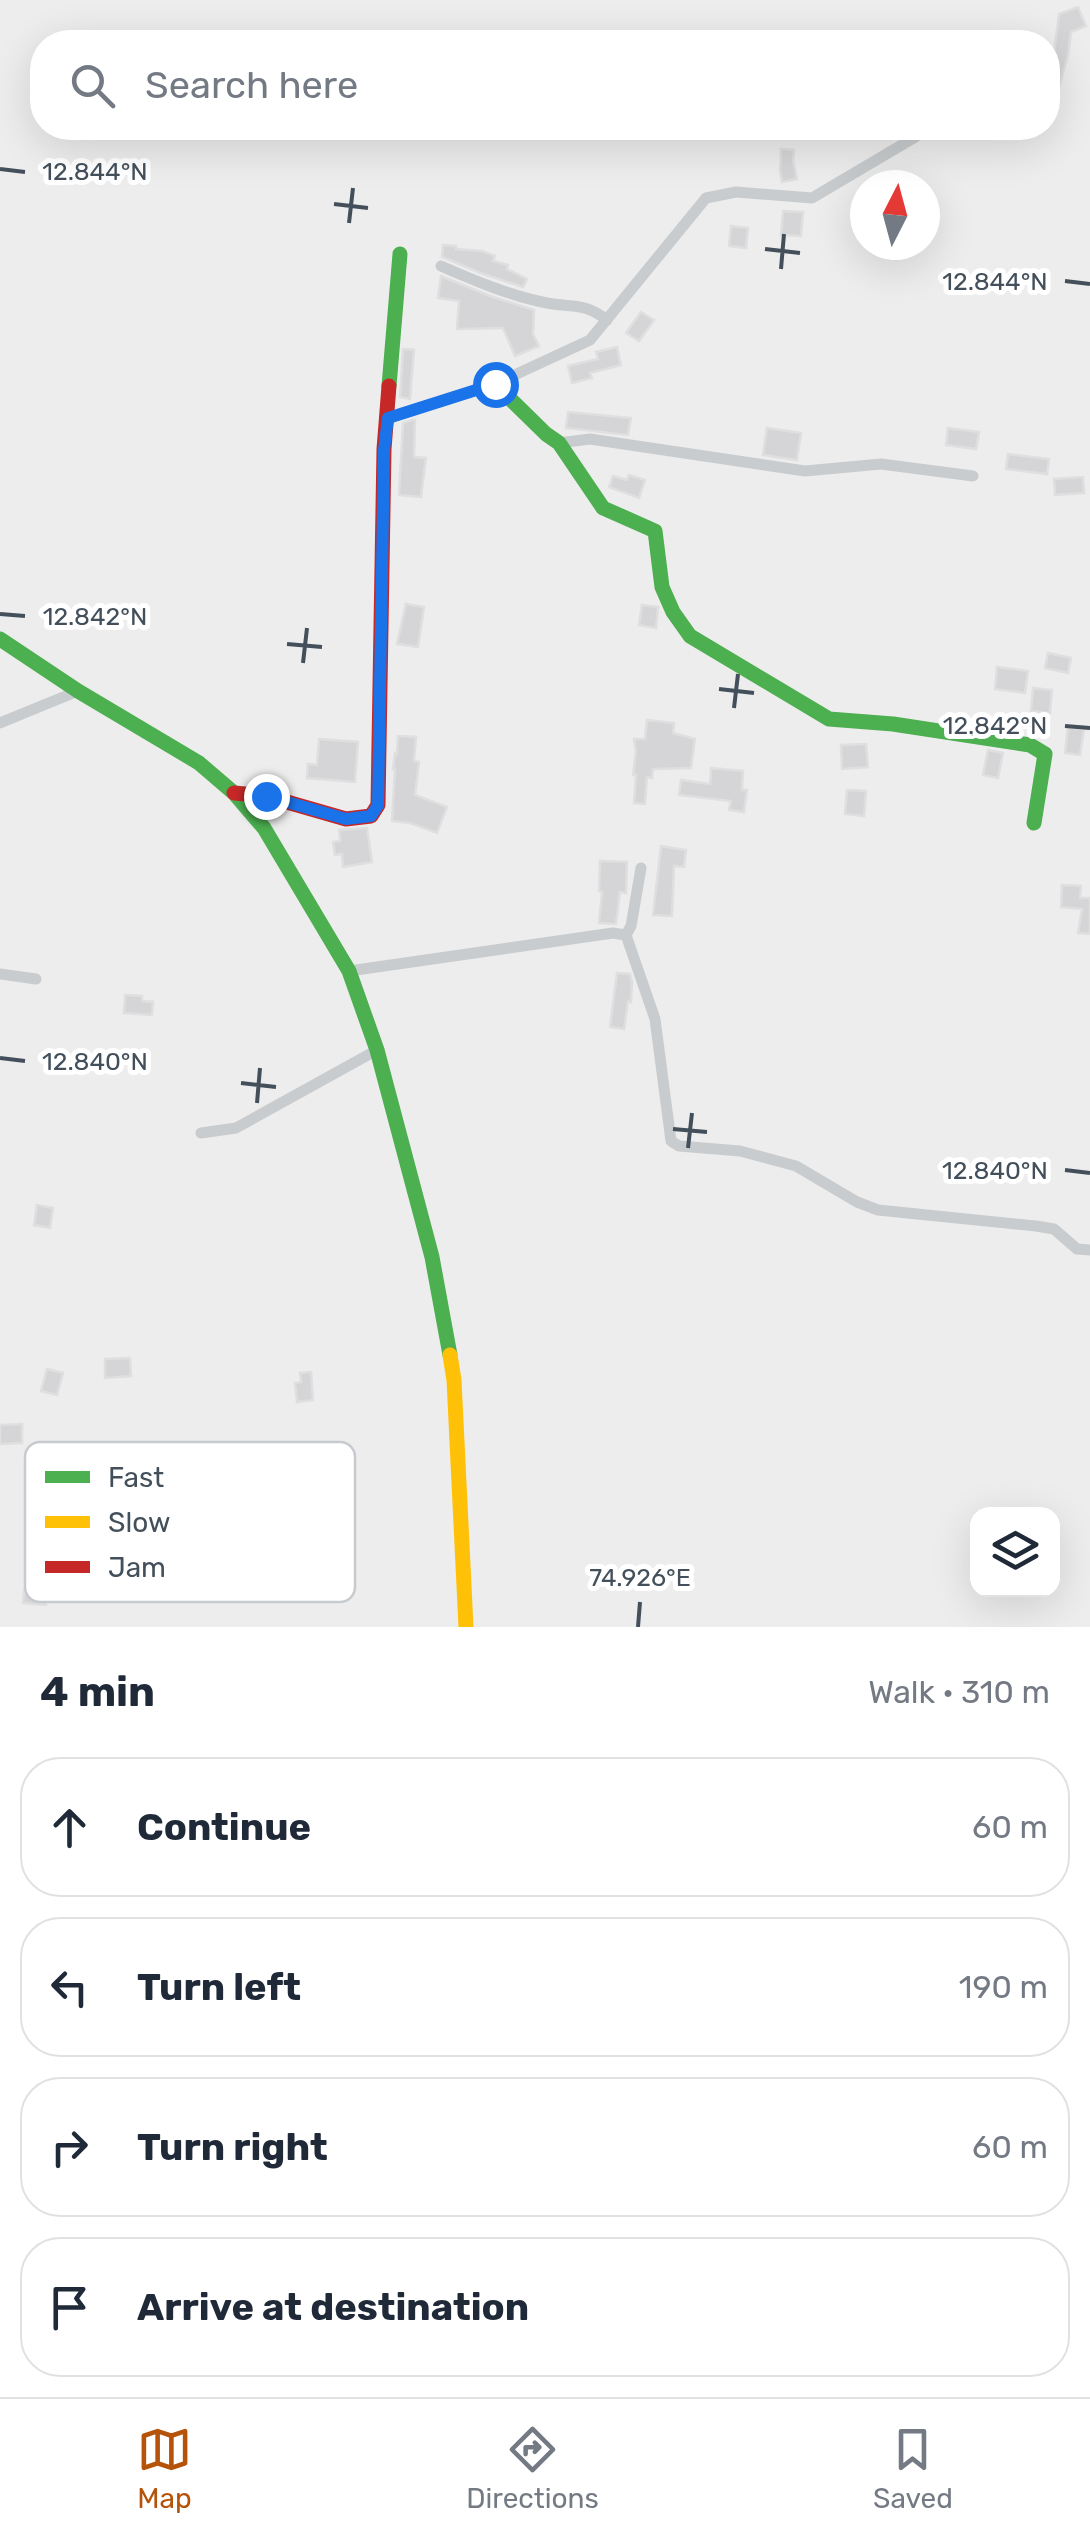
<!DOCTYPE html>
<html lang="en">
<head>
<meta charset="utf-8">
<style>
  :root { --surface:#fff; --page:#f6f6f7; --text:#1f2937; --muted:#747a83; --line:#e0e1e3; --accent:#b45309 }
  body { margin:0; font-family:Rubik,sans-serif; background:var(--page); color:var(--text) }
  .controls { position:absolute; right:30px; bottom:30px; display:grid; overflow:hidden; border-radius:20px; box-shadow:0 10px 40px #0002 }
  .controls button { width:90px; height:90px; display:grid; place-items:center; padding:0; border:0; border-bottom:2px solid var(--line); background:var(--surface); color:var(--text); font:50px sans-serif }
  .compass { position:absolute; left:850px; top:170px; width:90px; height:90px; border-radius:50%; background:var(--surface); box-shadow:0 10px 40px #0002; rotate:6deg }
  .stop { position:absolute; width:30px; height:30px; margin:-22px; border:8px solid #1a73e8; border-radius:50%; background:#fff }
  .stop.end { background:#1a73e8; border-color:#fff; box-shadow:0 2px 10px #0008 }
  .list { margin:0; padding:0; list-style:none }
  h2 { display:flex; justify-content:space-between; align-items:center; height:130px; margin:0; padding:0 40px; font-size:42px }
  h2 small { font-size:32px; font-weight:400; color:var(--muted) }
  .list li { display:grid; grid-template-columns:65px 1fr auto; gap:30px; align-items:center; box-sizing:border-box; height:140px; margin:0 20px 20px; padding:0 20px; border:2px solid var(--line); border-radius:40px }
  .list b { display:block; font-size:38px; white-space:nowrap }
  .list em { font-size:32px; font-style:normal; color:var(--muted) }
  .icon { flex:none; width:55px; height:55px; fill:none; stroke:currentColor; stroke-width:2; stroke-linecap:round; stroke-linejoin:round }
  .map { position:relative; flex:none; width:1090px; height:1627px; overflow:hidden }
  .search { position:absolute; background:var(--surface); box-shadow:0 10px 40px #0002; left:30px; right:30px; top:30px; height:110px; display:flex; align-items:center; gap:25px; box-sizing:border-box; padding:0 35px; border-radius:40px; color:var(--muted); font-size:38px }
  .sheet { height:770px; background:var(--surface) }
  nav { display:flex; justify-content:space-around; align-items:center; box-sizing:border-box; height:140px; border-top:2px solid var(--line); background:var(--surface); font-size:28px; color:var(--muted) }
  nav a { display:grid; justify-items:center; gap:5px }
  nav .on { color:var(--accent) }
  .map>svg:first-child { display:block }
  .building { fill:#d5d5d7; stroke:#dfdfe0; stroke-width:2.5 }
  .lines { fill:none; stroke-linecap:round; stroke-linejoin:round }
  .street { stroke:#c9ccce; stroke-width:11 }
  .fast { stroke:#4caf50; stroke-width:15 }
  .slow { stroke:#ffc107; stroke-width:15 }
  .jam { stroke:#c62828; stroke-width:15 }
  .route { stroke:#1a73e8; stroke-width:12 }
  .ticks { fill:none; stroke:#43505b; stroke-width:4 }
  .key { fill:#fff; stroke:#c7cace; stroke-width:2.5 }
  .key-label { font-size:28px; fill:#43505b }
  .ticks-label { font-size:25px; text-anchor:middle; fill:#43505b; stroke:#fff; stroke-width:10; stroke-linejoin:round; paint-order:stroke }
</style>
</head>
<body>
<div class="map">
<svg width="1090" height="1627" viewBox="0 0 1090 1627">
  <rect width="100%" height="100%" fill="#eeeded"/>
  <g class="building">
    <path d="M 1078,7 L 1086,26 L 1071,32 L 1068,55 L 1059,87 L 1048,84 L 1048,68 L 1052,69 L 1059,14 Z"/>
    <path d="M 781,149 L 794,150 L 793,160 L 797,179 L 782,182 L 780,171 Z"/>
    <path d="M 783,211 L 803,212 L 801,236 L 781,235 Z"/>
    <path d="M 731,226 L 748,228 L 746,248 L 729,246 Z"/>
    <path d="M 443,245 L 456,246 L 456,249 L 482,251 L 495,256 L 493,261 L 508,265 L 507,269 L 527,279 L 523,287 L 483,274 L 442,257 Z"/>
    <path d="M 441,276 L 490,296 L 534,310 L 533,334 L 539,346 L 515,356 L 503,328 L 457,329 L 459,301 L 438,298 Z"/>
    <path d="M 641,312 L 654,320 L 639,341 L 626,333 Z"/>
    <path d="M 617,347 L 621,365 L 590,373 L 592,378 L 572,383 L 568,366 L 598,359 L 596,352 Z"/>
    <path d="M 403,349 L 414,350 L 410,399 L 400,397 Z"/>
    <path d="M 568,412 L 631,418 L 628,435 L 566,428 Z"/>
    <path d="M 412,420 L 415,420 L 414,457 L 426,458 L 421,497 L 399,495 L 403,423 Z"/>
    <path d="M 767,428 L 801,433 L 797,460 L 763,455 Z"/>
    <path d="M 948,428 L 979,432 L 976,449 L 946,445 Z"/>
    <path d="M 1008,454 L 1049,459 L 1047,474 L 1006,469 Z"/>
    <path d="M 629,475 L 645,480 L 639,498 L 609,487 L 613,476 L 627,480 Z"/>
    <path d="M 1083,477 L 1084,493 L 1055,495 L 1054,479 Z"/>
    <path d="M 406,604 L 424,607 L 418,647 L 397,644 Z"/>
    <path d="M 642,605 L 658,607 L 656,628 L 639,625 Z"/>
    <path d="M 1048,653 L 1071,658 L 1068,673 L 1045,668 Z"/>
    <path d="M 997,667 L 1028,671 L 1025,693 L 995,689 Z"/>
    <path d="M 1033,688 L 1052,690 L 1050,713 L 1031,711 Z"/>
    <path d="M 647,720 L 674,723 L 673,733 L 695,739 L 691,768 L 653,769 L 652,778 L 647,777 L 645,804 L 634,803 L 636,775 L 633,775 L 636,752 L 634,739 L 645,739 Z"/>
    <path d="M 1068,727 L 1084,729 L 1080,755 L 1065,753 Z"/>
    <path d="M 398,736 L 416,737 L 414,761 L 419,762 L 415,795 L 447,807 L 437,833 L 410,823 L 392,821 L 395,769 L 393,769 L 395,753 L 397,754 Z"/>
    <path d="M 319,739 L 358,742 L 355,782 L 307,778 L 308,764 L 317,765 Z"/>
    <path d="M 866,744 L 868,767 L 842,769 L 841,745 Z"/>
    <path d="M 988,750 L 1003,753 L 998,778 L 983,775 Z"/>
    <path d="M 711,768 L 743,771 L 742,790 L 747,790 L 744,812 L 729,810 L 731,801 L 679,795 L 681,780 L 710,784 Z"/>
    <path d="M 847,790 L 866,791 L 864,816 L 845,814 Z"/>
    <path d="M 367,828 L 372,862 L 343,867 L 342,854 L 335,855 L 333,842 L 340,841 L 339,830 Z"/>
    <path d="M 661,846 L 686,850 L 684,867 L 674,866 L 672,916 L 653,915 Z"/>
    <path d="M 600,861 L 627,862 L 626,893 L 620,892 L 616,924 L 599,923 L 602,892 L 599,891 Z"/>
    <path d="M 1062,885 L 1081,886 L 1080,898 L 1090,898 L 1090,934 L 1078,933 L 1082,909 L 1061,907 Z"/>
    <path d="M 617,973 L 630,974 L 632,982 L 631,1002 L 628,1001 L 624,1029 L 610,1027 Z"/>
    <path d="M 125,995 L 142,996 L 142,1001 L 153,1002 L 152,1015 L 124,1013 Z"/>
    <path d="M 37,1205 L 53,1208 L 50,1228 L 34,1225 Z"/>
    <path d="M 130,1358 L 131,1376 L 105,1378 L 105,1359 Z"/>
    <path d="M 47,1369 L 63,1373 L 57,1395 L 41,1391 Z"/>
    <path d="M 311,1372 L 313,1400 L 297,1402 L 295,1383 L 301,1382 L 300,1373 Z"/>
    <path d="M 22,1424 L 22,1443 L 0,1444 L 0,1425 Z"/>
    <path d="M 24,1590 L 48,1591 L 46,1605 L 23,1603 Z"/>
  </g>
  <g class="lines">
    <g class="street">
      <path d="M 441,266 C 475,281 511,296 547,303 C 574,308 584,302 607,320"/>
      <path d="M 388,418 L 495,384 L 590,340 L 706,198 L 736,192 L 812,198 L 922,133"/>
      <path d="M 559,443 L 590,439 L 805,471 L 881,464 L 973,476"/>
      <path d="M 0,723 L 78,691"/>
      <path d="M 641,868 L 631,926 L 626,935 L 655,1019 L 671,1141 L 679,1146 L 740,1151 L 796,1166 L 857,1202 L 878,1210 L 1036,1226 L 1054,1229 L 1077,1249 L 1090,1250"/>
      <path d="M 349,971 L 613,933 L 626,935"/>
      <path d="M 0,974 L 36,979"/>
      <path d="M 201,1133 L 236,1128 L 377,1050"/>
    </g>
    <g class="fast">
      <path d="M 495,384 L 546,434 L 559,443 L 603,508 L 655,531 L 662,587 L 673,612 L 690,636 L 829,719 L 893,724 L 1030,745 L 1045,754 L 1034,823"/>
      <path d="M 389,386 L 400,254"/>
      <path d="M 0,639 L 78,691 L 199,763 L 234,793 L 264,828 L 349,971 L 377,1050 L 432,1257 L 450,1355"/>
    </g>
    <path class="slow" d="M 450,1355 L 454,1380 L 466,1627"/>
    <path class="jam" d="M 234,793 L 266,796 L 346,819 L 371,816 L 378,805 L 384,449 L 389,386"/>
  </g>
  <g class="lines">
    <path class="route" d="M 266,796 L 346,819 L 371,816 L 378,805 L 384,450 L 388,418 L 495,384"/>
  </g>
  <path class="ticks" d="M 0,169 L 25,172M 334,204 L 368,208M 349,223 L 353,188M 765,249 L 800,253M 781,269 L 784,234M 1065,281 L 1090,284M 0,614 L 25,616M 287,644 L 322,647M 303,663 L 307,628M 719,689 L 754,693M 734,708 L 738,674M 1065,726 L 1090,728M 0,1058 L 25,1061M 241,1083 L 276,1087M 257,1103 L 260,1068M 673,1129 L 707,1132M 688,1148 L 692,1113M 1065,1170 L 1090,1173M 638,1627 L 640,1602"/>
  <rect x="25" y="1442" width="330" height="160" rx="15" class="key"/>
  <rect x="45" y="1471" width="45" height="12" fill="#4caf50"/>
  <rect x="45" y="1516" width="45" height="12" fill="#ffc107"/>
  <rect x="45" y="1561" width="45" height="12" fill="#c62828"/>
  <g class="key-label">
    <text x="108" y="1487">Fast</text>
    <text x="108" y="1532">Slow</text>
    <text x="108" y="1577">Jam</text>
  </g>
  <g class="ticks-label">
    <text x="95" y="180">12.844°N</text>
    <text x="995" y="290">12.844°N</text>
    <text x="95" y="625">12.842°N</text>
    <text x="995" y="734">12.842°N</text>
    <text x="95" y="1070">12.840°N</text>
    <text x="995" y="1179">12.840°N</text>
    <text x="640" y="1586">74.926°E</text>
  </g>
</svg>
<div class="controls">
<button><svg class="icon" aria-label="layers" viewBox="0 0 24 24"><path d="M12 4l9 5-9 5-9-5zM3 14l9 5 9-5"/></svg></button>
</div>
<svg class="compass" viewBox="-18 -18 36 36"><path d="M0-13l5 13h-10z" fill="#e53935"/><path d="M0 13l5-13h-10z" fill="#747a83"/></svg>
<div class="stop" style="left:495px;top:384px"></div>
<div class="stop end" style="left:266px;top:796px"></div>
<div class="search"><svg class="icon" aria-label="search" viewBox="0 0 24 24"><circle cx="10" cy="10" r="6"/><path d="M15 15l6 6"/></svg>Search here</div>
</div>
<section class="sheet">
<h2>4 min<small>Walk · 310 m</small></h2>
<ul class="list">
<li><svg class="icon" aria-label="ahead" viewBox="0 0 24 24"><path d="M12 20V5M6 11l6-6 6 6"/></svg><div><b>Continue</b></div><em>60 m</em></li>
<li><svg class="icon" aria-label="left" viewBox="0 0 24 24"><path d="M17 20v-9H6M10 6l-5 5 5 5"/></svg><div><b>Turn left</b></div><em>190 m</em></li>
<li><svg class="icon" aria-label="right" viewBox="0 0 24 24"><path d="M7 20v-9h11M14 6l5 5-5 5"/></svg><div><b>Turn right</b></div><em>60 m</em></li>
<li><svg class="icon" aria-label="arrive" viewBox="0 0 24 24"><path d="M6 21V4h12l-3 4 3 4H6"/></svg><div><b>Arrive at destination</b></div></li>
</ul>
</section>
<nav>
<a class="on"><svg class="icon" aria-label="map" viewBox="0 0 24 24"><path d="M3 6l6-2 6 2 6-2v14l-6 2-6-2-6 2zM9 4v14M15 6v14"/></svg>Map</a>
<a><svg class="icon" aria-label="directions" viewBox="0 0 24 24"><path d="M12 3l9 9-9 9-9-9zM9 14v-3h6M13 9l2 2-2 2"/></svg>Directions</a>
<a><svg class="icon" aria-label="saved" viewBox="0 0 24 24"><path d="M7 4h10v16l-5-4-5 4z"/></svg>Saved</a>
</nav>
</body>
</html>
